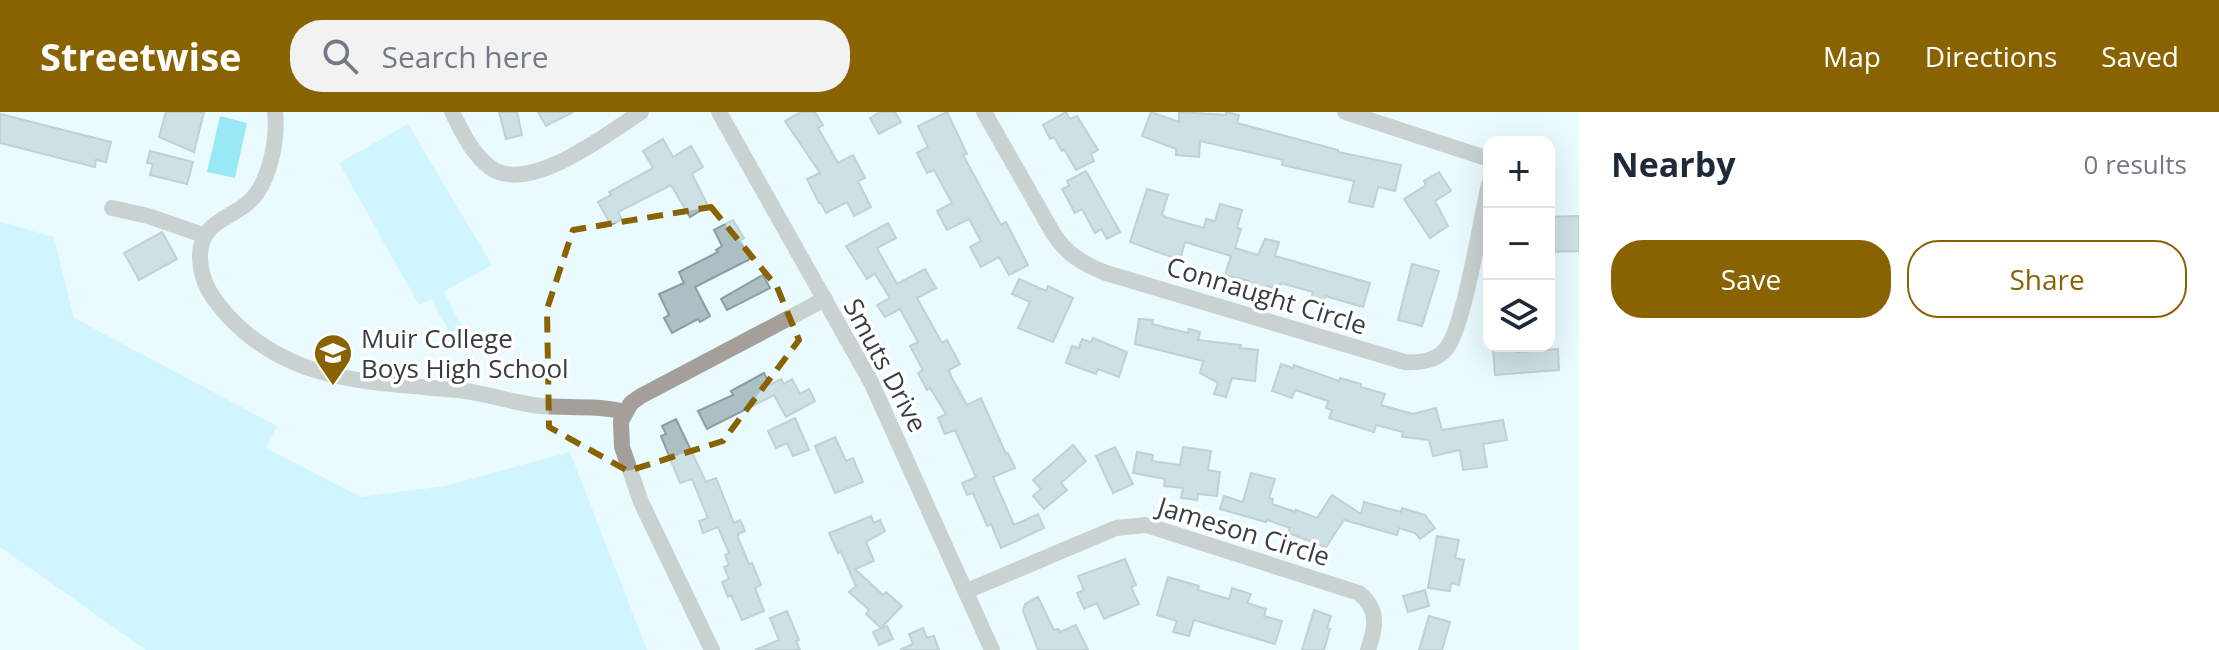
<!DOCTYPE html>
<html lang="en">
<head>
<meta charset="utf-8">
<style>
  :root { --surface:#fff; --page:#f2f2f3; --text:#1f2937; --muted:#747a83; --line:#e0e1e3; --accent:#896201 }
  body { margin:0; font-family:"Open Sans",sans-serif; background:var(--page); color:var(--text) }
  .controls { position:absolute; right:24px; top:24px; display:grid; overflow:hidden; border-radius:16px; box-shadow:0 8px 32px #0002 }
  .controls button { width:72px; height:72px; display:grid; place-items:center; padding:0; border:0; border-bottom:2px solid var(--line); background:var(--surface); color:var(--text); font:40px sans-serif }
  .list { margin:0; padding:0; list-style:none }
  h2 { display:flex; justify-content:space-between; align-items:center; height:104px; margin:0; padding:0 32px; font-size:34px }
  h2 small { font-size:26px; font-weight:400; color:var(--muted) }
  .actions { display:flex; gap:16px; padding:24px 32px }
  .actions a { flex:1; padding:18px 0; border:2px solid var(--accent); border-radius:32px; text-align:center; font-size:28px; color:var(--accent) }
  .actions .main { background:var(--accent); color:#fff }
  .icon { flex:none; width:44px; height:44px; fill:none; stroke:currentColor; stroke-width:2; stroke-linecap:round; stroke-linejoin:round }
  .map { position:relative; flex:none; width:1579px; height:538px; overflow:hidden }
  header { display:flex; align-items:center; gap:48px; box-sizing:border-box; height:112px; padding:0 40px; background:var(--accent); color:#fff }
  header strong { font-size:38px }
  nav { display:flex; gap:44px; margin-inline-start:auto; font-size:28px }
  .search { width:560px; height:72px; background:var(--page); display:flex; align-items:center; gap:20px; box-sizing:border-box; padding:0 28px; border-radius:32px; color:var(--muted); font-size:30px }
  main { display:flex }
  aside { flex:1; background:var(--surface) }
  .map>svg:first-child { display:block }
  .green { fill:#b1eefc }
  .water { fill:#38d1eb }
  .building { fill:#abc0c4; stroke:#899da2; stroke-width:2 }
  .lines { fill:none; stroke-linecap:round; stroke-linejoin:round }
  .minor { stroke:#a4a099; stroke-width:16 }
  .marked { fill:none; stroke:#896201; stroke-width:6; stroke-dasharray:16 10; stroke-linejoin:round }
  .labels { text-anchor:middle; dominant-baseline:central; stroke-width:7; stroke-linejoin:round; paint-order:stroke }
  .street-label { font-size:26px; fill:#363e40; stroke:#fff }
  .poi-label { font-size:26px; fill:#363e40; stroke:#fff; text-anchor:start }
</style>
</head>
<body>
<header>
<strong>Streetwise</strong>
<div class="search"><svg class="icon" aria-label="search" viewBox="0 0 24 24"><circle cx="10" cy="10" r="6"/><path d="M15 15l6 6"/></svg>Search here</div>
<nav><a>Map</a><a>Directions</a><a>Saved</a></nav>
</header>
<main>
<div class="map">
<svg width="1579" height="538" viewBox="0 0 1579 538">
  <rect width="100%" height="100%" fill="#eafbff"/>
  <g class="green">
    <path d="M 408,12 L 492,153 L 443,180 L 468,225 L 456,232 L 431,187 L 419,193 L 339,51 Z"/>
    <path d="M 0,110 L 54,125 L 74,206 L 277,314 L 266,336 L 361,385 L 445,374 L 570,340 L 647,538 L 146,538 L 0,435 Z"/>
  </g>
  <path class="water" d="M 220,4 L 247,11 L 235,66 L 207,60 Z"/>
  <g class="building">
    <path d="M 166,0 L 204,0 L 194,40 L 159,25 Z"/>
    <path d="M 499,0 L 517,0 L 522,23 L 506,27 Z"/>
    <path d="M 538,0 L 573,0 L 546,14 Z"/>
    <path d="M 801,0 L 815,0 L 823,13 L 818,16 L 838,51 L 853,43 L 865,66 L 858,69 L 871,95 L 854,104 L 847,90 L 826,101 L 821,91 L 819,91 L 807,67 L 820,61 L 785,9 Z"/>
    <path d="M 880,0 L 895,0 L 901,10 L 879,22 L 870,6 Z"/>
    <path d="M 947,0 L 967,42 L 963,43 L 1001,113 L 1006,110 L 1028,153 L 1009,163 L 999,145 L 981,155 L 970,135 L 981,129 L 969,107 L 947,118 L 937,99 L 952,91 L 934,58 L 927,61 L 917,41 L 928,35 L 918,14 Z"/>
    <path d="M 1066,0 L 1070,7 L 1077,4 L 1098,38 L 1091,42 L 1094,49 L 1076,58 L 1064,37 L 1062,39 L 1054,25 L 1050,27 L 1043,13 Z"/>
    <path d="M 1151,0 L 1179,10 L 1179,0 L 1226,3 L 1226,0 L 1239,3 L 1237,11 L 1338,38 L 1338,40 L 1401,53 L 1395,79 L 1378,75 L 1373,95 L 1349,90 L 1354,69 L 1282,53 L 1283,48 L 1200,29 L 1199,45 L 1176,43 L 1176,37 L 1142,24 Z"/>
    <path d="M 0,2 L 111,30 L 106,50 L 96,48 L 95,55 L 0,31 Z"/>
    <path d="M 663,27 L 673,45 L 691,34 L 703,55 L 692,62 L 708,94 L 690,105 L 671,73 L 618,100 L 622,107 L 611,113 L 598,90 L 611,83 L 609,80 L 653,56 L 643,39 Z"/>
    <path d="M 150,39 L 193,50 L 187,72 L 150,63 L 153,52 L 147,51 Z"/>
    <path d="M 1086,59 L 1120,120 L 1107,127 L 1101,117 L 1095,121 L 1082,97 L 1075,101 L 1062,77 L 1069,74 L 1067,69 Z"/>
    <path d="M 1439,60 L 1451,79 L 1435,89 L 1448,114 L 1430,126 L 1404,87 L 1426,73 L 1424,69 Z"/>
    <path d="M 1147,77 L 1168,83 L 1162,102 L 1165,105 L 1204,116 L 1206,107 L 1215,109 L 1220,92 L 1242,98 L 1237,116 L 1241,117 L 1235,136 L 1258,143 L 1265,127 L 1279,130 L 1275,144 L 1370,171 L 1363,195 L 1325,184 L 1323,193 L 1310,189 L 1313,180 L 1281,171 L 1279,177 L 1266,174 L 1264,182 L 1247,177 L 1249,169 L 1225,163 L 1231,144 L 1185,130 L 1180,148 L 1130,130 Z"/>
    <path d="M 1579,104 L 1579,139 L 1549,140 L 1549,105 Z"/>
    <path d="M 733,108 L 744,126 L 740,128 L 750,147 L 695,175 L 710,204 L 700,210 L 698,207 L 672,221 L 664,206 L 669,203 L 659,182 L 684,171 L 679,160 L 718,140 L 716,138 L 722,134 L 714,118 Z"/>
    <path d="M 888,111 L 896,126 L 877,136 L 897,172 L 925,157 L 936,176 L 917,186 L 942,231 L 947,228 L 960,252 L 949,258 L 951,264 L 967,293 L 981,286 L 1006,342 L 1008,341 L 1015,356 L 993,365 L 1014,413 L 1038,402 L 1044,416 L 1001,436 L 991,412 L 987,414 L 973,381 L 967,383 L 962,371 L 976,365 L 955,318 L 945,322 L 938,306 L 946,302 L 930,276 L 927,278 L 918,261 L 923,258 L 910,234 L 918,230 L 900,197 L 885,205 L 877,193 L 890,186 L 875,162 L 867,167 L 846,134 Z"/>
    <path d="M 162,120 L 177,147 L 139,168 L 124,141 Z"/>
    <path d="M 1412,152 L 1439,159 L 1422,214 L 1398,208 Z"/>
    <path d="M 763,163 L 770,176 L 727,198 L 721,187 Z"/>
    <path d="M 1019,167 L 1046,179 L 1048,174 L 1073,186 L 1053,230 L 1018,216 L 1030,190 L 1012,182 Z"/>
    <path d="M 1139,207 L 1153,208 L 1152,212 L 1188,221 L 1189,217 L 1200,220 L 1198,228 L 1241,233 L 1240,236 L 1258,238 L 1255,269 L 1232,266 L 1226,285 L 1214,282 L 1218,271 L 1200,261 L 1203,249 L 1135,232 Z"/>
    <path d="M 1093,226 L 1127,240 L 1119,265 L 1098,257 L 1096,262 L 1066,251 L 1072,234 L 1079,236 L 1082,227 L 1091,230 Z"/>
    <path d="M 1517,236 L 1517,240 L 1558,237 L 1559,258 L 1495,263 L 1493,237 Z"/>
    <path d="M 1281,252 L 1293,256 L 1294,253 L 1339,269 L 1340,266 L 1361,272 L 1361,275 L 1385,282 L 1381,293 L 1413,302 L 1436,296 L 1442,318 L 1503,308 L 1507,328 L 1483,332 L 1487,355 L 1463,358 L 1460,338 L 1433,344 L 1429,328 L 1402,325 L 1403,320 L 1376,313 L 1374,320 L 1329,306 L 1332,298 L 1326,296 L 1328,289 L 1295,278 L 1292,286 L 1272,279 Z"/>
    <path d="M 764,261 L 770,273 L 781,267 L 784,272 L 792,267 L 800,282 L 809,277 L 815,289 L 786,305 L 774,283 L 707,317 L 698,299 L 733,283 L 731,279 Z"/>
    <path d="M 795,306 L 809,338 L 793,344 L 787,331 L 776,336 L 768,319 Z"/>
    <path d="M 676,307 L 706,370 L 716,366 L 734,411 L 740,408 L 745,419 L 738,422 L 738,426 L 749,452 L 752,451 L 761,473 L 755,476 L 764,499 L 742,508 L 731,483 L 728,485 L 722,470 L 729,467 L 724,455 L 729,453 L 725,443 L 729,441 L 718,415 L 703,421 L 699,409 L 708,406 L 692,367 L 680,371 L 661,324 L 666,322 L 662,314 Z"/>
    <path d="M 835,325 L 846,349 L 853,346 L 863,370 L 835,381 L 815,334 Z"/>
    <path d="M 1073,333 L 1086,349 L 1061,371 L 1067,378 L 1044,397 L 1033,384 L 1041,377 L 1033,368 Z"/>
    <path d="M 1115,335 L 1133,372 L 1113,381 L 1096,344 Z"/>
    <path d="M 1183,335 L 1211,339 L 1208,358 L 1220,360 L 1217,384 L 1198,382 L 1197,388 L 1181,386 L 1183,376 L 1164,374 L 1165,367 L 1133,361 L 1137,340 L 1153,343 L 1152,349 L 1180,353 Z"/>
    <path d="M 1251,361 L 1275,367 L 1269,386 L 1273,387 L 1272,392 L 1296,400 L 1296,398 L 1317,406 L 1332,383 L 1361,402 L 1364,390 L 1401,400 L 1402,396 L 1425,403 L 1435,416 L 1420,427 L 1415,421 L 1399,416 L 1397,423 L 1344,408 L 1326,435 L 1288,421 L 1290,416 L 1267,408 L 1266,410 L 1220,397 L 1224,384 L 1243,390 Z"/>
    <path d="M 871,404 L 874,411 L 880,408 L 885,419 L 866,430 L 874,449 L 855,457 L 883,483 L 886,480 L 902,494 L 881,516 L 866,502 L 869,498 L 849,480 L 856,474 L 841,440 L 838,441 L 829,421 Z"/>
    <path d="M 1437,424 L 1459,428 L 1455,446 L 1464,448 L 1459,473 L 1451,471 L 1450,479 L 1428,476 Z"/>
    <path d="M 1125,447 L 1136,473 L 1131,475 L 1139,492 L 1104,507 L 1097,491 L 1084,497 L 1077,481 L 1084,478 L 1078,464 Z"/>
    <path d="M 1168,465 L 1199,474 L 1198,478 L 1229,487 L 1232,476 L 1251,482 L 1247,491 L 1266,497 L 1264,504 L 1282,509 L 1275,532 L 1194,508 L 1189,524 L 1173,520 L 1177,509 L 1157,503 Z"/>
    <path d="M 1425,478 L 1429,494 L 1408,500 L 1403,484 Z"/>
    <path d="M 1038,485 L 1054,518 L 1058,517 L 1060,520 L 1076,513 L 1088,538 L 1038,538 L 1023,499 L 1025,492 Z"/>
    <path d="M 1314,498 L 1331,504 L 1327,516 L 1330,517 L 1324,538 L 1302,538 Z"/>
    <path d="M 787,499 L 799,528 L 796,529 L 800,538 L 755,538 L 779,528 L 770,506 Z"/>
    <path d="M 1429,504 L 1450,510 L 1442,538 L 1419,538 Z"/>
    <path d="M 887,514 L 893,527 L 879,533 L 873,520 Z"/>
    <path d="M 923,516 L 927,526 L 934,524 L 939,538 L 900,538 L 913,532 L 909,522 Z"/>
  </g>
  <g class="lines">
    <g class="minor">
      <path d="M 275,0 C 278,25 271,60 257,81 C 238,108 199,105 200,146 C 201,171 212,186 228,204 C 291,272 373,270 458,278 C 486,281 513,291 541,294 C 570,296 597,293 625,300"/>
      <path d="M 452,0 C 462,20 472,42 491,56 C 530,83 608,21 641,0"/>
      <path d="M 719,0 L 871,270 L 992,538"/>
      <path d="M 984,0 L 1053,121 C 1066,142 1083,152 1106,161 L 1405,250 C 1419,251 1436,249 1446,237 C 1464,216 1481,106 1489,72"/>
      <path d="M 1345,0 L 1489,47"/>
      <path d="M 112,96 L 148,104 L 203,123"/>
      <path d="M 967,479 L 1116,416 L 1146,413 L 1359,481 C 1379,497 1376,515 1368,538"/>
      <path d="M 712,538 L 641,390 L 622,335 L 621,309 L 631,291 L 641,284 L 825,187"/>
    </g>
  </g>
  <path d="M0 0H1579V538H0ZM 711,95 L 777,175 L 799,228 L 723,329 L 628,359 L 549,315 L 547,197 L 573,118 Z" fill="#eafbff" fill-opacity=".55" fill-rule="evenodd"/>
  <path class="marked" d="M 711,95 L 777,175 L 799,228 L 723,329 L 628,359 L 549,315 L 547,197 L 573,118 Z"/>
  <defs>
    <g id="school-pin" transform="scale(2)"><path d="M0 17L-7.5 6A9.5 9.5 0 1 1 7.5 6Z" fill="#896201" stroke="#fff"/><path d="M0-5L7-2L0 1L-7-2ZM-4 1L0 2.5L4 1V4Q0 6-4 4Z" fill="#fff"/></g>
  </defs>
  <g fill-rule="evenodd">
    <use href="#school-pin" x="333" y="241"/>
  </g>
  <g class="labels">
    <g class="street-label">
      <text transform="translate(1267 183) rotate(17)">Connaught Circle</text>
      <text transform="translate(886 253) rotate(62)">Smuts Drive</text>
      <text transform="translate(1244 419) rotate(17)">Jameson Circle</text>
    </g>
    <g class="poi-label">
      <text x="361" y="226">Muir College<tspan x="361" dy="30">Boys High School</tspan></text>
    </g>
  </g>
</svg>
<div class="controls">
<button>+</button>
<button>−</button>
<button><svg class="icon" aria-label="layers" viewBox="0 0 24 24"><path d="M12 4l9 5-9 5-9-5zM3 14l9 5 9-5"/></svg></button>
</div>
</div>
<aside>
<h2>Nearby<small>0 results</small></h2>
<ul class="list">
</ul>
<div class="actions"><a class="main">Save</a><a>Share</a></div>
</aside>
</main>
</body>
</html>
